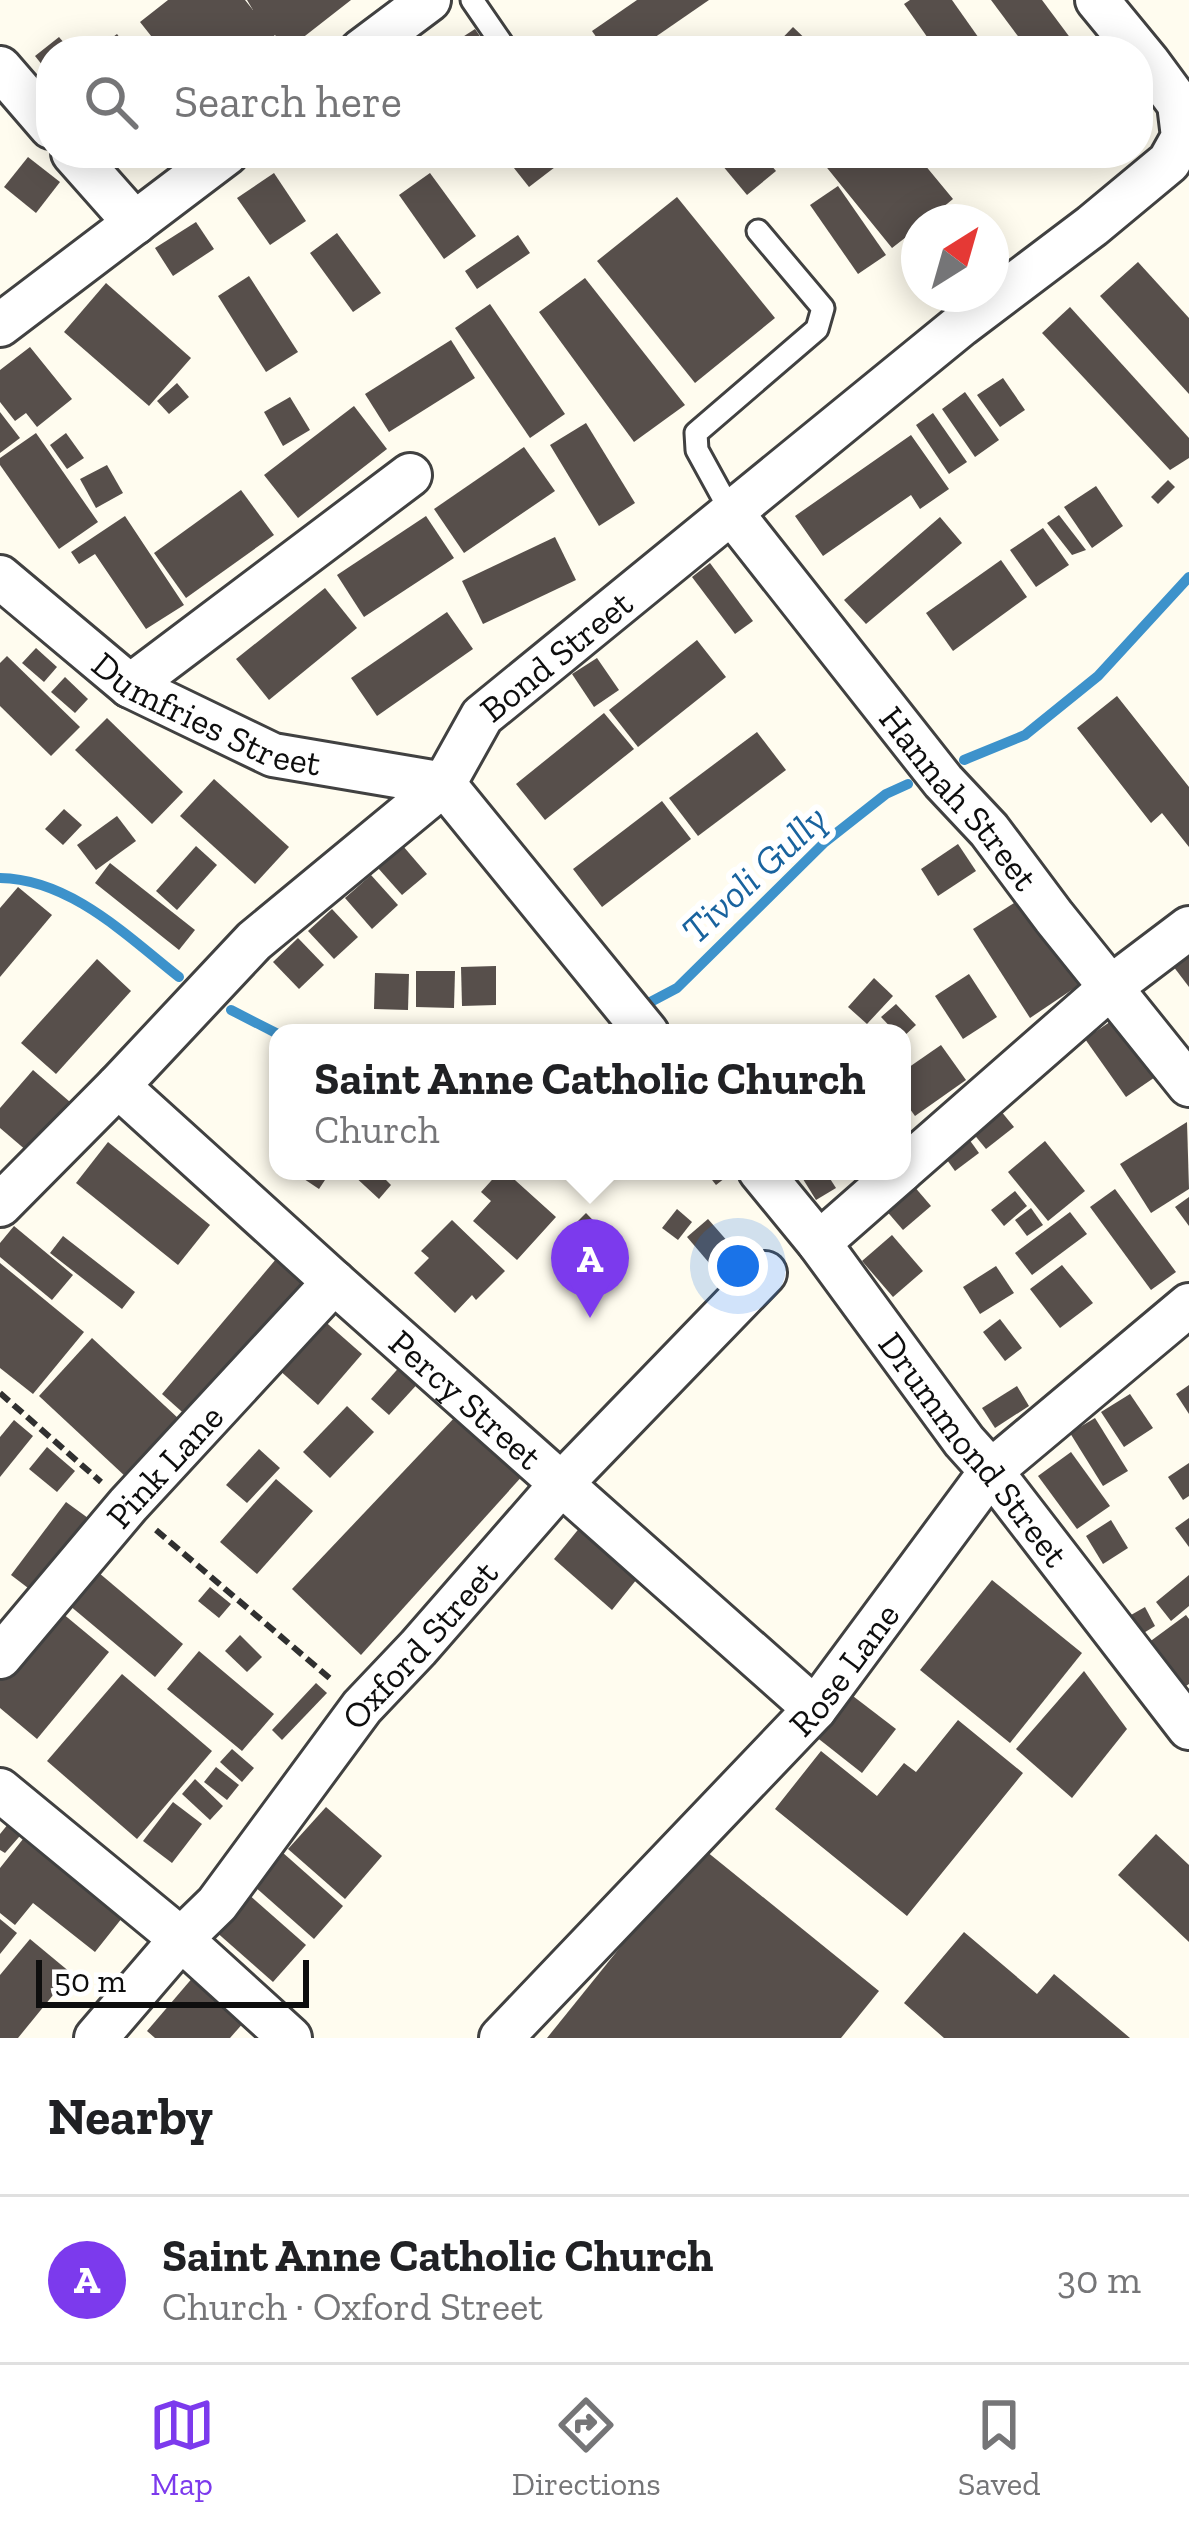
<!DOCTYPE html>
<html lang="en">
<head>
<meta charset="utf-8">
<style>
  :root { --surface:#fff; --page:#f6f6f6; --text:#202124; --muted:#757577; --line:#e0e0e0; --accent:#7c3aed }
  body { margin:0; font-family:"Zilla Slab",serif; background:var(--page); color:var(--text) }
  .compass { position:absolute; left:901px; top:204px; width:108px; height:108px; border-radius:50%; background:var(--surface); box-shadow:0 6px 30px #0003; rotate:37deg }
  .scale { position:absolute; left:36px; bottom:30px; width:273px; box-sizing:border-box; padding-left:12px; border:6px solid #0e0e0e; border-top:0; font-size:33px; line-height:42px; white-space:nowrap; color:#0e0e0e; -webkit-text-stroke:9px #fff; paint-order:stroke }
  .you { position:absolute; left:738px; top:1266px; width:42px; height:42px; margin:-30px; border:9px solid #fff; border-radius:50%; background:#1a73e8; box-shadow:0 0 0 18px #1a73e833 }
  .badge { display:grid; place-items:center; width:78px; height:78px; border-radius:50%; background:var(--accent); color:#fff; font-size:39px; font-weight:700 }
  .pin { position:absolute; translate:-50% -99px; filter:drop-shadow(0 3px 6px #0008) }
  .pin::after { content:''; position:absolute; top:63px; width:42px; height:36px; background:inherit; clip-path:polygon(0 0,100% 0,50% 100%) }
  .popup { position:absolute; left:269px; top:1024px; width:642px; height:156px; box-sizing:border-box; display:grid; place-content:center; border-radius:24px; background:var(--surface); filter:drop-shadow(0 3px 9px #0005); font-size:39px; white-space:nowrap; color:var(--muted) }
  .popup b { font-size:45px; color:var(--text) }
  .popup::after { content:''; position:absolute; left:50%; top:100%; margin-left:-24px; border:24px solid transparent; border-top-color:var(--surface) }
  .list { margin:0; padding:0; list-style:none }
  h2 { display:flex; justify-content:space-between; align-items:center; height:156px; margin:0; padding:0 48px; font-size:51px }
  h2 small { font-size:39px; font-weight:400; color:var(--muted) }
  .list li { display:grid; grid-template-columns:78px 1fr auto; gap:36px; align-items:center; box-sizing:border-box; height:168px; padding:0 48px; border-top:3px solid var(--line) }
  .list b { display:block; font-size:45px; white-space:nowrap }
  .list p { margin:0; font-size:39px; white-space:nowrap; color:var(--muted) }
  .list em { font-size:39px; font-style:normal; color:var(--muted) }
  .icon { flex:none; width:66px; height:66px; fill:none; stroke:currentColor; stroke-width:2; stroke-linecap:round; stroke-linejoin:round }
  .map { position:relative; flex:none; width:1189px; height:2038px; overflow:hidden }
  .search { position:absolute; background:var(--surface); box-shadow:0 6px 30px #0003; left:36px; right:36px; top:36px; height:132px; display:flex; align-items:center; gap:30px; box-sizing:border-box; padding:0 42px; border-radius:48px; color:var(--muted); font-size:45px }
  .sheet { height:324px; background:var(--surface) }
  nav { display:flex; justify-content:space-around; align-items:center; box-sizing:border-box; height:168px; border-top:3px solid var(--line); background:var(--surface); font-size:33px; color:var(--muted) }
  nav a { display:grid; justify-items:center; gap:6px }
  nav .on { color:var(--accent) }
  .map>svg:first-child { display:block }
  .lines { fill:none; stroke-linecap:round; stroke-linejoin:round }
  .stream { stroke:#3d92cb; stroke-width:10 }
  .building { fill:#574f4b }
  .service-casing { stroke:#414141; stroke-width:27 }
  .minor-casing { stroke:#414141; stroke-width:48 }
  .path { stroke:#303030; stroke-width:6; stroke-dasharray:12 6; stroke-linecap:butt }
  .service { stroke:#fff; stroke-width:21 }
  .minor { stroke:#fff; stroke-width:42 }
  .labels { text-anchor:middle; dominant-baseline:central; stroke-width:12; stroke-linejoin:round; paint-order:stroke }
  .street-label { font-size:36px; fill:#0e0e0e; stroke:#fff }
  .water-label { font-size:39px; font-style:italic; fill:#19639e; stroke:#fff }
</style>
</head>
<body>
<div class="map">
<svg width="1189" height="2038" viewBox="0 0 1189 2038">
  <rect width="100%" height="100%" fill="#fffcef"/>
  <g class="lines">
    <g class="stream">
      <path d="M 964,760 L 1025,735 L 1098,676 L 1189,577"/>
      <path d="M 0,878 C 70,879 127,936 179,977"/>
      <path d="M 641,1007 L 677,988 L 825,842 L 886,794 L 908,784"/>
      <path d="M 231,1010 L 278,1034"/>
    </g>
  </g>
  <g class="building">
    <path d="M 168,0 L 245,0 L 253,10 L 247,0 L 351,0 L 287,50 L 275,35 L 258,49 L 260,51 L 163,51 L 140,22 Z"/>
    <path d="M 637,0 L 709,0 L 635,51 L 606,51 L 592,31 Z"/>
    <path d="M 910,0 L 952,0 L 988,51 L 937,51 L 904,4 Z"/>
    <path d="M 991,0 L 1042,0 L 1080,51 L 1029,51 Z"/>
    <path d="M 793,27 L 818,51 L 770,51 Z"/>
    <path d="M 475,29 L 490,51 L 441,51 Z"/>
    <path d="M 117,34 L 130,51 L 94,51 Z"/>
    <path d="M 59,37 L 71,51 L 51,51 L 51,76 L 35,56 Z"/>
    <path d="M 502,153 L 551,153 L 559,164 L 529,187 Z"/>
    <path d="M 712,153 L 761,153 L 776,171 L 747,195 Z"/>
    <path d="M 815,153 L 915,153 L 953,199 L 925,222 L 919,222 L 919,227 L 892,248 Z"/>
    <path d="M 28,157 L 60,182 L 36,213 L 4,187 Z"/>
    <path d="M 274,173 L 306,221 L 270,245 L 237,198 Z"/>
    <path d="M 430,173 L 476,236 L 444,259 L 399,195 Z"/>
    <path d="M 838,186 L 886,255 L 858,274 L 810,205 Z"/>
    <path d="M 677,197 L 775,318 L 695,383 L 597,261 Z"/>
    <path d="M 196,222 L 214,249 L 173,276 L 155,248 Z"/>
    <path d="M 337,233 L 381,293 L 353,312 L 310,253 Z"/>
    <path d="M 518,235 L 530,253 L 477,289 L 465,271 Z"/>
    <path d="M 1138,262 L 1189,318 L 1189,394 L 1100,296 Z"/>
    <path d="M 249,276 L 298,352 L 266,372 L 218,296 Z"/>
    <path d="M 585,278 L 685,405 L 634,442 L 539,312 Z"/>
    <path d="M 106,283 L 191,358 L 149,406 L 64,332 Z"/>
    <path d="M 490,304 L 565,414 L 530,438 L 455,328 Z"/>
    <path d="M 1070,307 L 1189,438 L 1189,458 L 1170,470 L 1042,333 Z"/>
    <path d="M 451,340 L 475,378 L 389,432 L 365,394 Z"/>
    <path d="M 30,347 L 72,399 L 37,427 L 26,413 L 15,421 L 0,402 L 0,370 Z"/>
    <path d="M 1003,378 L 1025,410 L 1000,427 L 977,395 Z"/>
    <path d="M 177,383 L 189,397 L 169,414 L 157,401 Z"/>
    <path d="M 965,392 L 999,440 L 975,457 L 942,409 Z"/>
    <path d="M 290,397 L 310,430 L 283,446 L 264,412 Z"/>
    <path d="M 354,406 L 387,449 L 298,518 L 264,475 Z"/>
    <path d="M 0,412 L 20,438 L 0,453 Z"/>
    <path d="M 933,413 L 967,462 L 949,474 L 916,425 Z"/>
    <path d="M 586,423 L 635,503 L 599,526 L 550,445 Z"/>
    <path d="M 36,433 L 98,522 L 59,549 L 0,465 L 0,458 Z"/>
    <path d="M 66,433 L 84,458 L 67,469 L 50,445 Z"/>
    <path d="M 911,435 L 949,489 L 920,509 L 911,495 L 823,556 L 795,516 Z"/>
    <path d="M 524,447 L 555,491 L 464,553 L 434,509 Z"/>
    <path d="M 107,465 L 123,493 L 96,508 L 80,479 Z"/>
    <path d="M 1168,480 L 1175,487 L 1158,504 L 1151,497 Z"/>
    <path d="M 1096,486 L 1123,526 L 1092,548 L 1064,507 Z"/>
    <path d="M 241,490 L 274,535 L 186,598 L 154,553 Z"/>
    <path d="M 1059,515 L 1086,550 L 1072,555 L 1047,523 Z"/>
    <path d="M 125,516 L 184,605 L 146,629 L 95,554 L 79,564 L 71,552 Z"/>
    <path d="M 426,516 L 454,558 L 364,617 L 337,575 Z"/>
    <path d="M 940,517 L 962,543 L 866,624 L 844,600 Z"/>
    <path d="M 1043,528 L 1069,565 L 1036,587 L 1010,550 Z"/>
    <path d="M 555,537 L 576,580 L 483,624 L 462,581 Z"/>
    <path d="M 1001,560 L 1027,597 L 953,651 L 926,613 Z"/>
    <path d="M 710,563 L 753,621 L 735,634 L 692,577 Z"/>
    <path d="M 325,588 L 357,628 L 269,700 L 236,659 Z"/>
    <path d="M 447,612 L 473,649 L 377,716 L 351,678 Z"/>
    <path d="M 697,640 L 726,677 L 638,747 L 609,710 Z"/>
    <path d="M 36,648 L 57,667 L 44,682 L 22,663 Z"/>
    <path d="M 7,656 L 80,727 L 51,756 L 0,706 L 0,663 Z"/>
    <path d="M 597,658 L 619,690 L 594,707 L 572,674 Z"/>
    <path d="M 65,677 L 88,699 L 75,713 L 51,692 Z"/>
    <path d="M 1117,696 L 1189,787 L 1189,847 L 1162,813 L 1151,823 L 1077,728 Z"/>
    <path d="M 604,713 L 634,749 L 545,820 L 516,784 Z"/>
    <path d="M 107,718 L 183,792 L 152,824 L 75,750 Z"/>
    <path d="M 757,732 L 786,770 L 698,836 L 669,798 Z"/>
    <path d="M 214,779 L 289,847 L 255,884 L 180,816 Z"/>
    <path d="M 662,801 L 691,839 L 602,907 L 573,869 Z"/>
    <path d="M 64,809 L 82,825 L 63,845 L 45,829 Z"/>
    <path d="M 117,816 L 136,841 L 96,870 L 77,845 Z"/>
    <path d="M 958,844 L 976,871 L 938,896 L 921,869 Z"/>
    <path d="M 196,846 L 217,865 L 177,910 L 156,891 Z"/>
    <path d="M 403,846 L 427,874 L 402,895 L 378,868 Z"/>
    <path d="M 110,863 L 195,930 L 179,950 L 95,883 Z"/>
    <path d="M 371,875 L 398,905 L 372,929 L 345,898 Z"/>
    <path d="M 18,887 L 52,915 L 0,977 L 0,908 Z"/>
    <path d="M 1022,898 L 1079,985 L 1030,1018 L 973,929 Z"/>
    <path d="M 332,909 L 358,937 L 334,959 L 308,931 Z"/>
    <path d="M 298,938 L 324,965 L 299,989 L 273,962 Z"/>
    <path d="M 1189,947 L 1189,987 L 1170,962 Z"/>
    <path d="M 97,959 L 131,991 L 56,1074 L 21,1043 Z"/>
    <path d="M 496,966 L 496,1005 L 462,1006 L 461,967 Z"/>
    <path d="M 416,971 L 455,971 L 454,1008 L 416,1007 Z"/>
    <path d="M 375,973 L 409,974 L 408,1010 L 374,1009 Z"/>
    <path d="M 969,974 L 997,1017 L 963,1039 L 935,996 Z"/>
    <path d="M 874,978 L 893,996 L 867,1024 L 848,1007 Z"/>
    <path d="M 896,1004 L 916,1025 L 902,1038 L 902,1033 L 896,1033 L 881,1017 Z"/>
    <path d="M 1120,1015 L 1161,1073 L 1126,1097 L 1085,1039 Z"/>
    <path d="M 941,1045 L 966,1080 L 915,1116 L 902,1098 L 902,1072 Z"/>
    <path d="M 33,1070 L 70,1102 L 27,1151 L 0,1128 L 0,1108 Z"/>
    <path d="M 996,1105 L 1014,1127 L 986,1149 L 968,1127 Z"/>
    <path d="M 1187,1122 L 1189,1189 L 1151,1213 L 1120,1164 Z"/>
    <path d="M 966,1135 L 979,1153 L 955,1171 L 942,1153 Z"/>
    <path d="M 1045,1141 L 1085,1191 L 1048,1221 L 1008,1172 Z"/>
    <path d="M 108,1142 L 210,1225 L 178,1265 L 76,1183 Z"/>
    <path d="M 292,1171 L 331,1171 L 319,1189 Z"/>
    <path d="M 355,1171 L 377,1171 L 391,1185 L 379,1199 L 352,1174 Z"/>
    <path d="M 500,1171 L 505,1171 L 556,1217 L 517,1260 L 473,1221 L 491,1201 L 481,1192 Z"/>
    <path d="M 705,1171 L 734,1171 L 716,1185 Z"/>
    <path d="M 798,1171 L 825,1171 L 836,1188 L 816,1200 Z"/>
    <path d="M 907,1178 L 931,1206 L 903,1230 L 878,1201 Z"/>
    <path d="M 1115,1189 L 1176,1272 L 1151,1290 L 1090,1207 Z"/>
    <path d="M 1015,1191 L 1027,1206 L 1004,1226 L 991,1210 Z"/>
    <path d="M 1189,1197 L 1189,1226 L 1175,1207 Z"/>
    <path d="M 1031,1208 L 1043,1225 L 1027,1236 L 1015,1220 Z"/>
    <path d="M 677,1209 L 692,1222 L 678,1240 L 662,1228 Z"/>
    <path d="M 1070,1212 L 1087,1234 L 1032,1275 L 1015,1253 Z"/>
    <path d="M 586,1213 L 615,1243 L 587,1270 L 559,1240 Z"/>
    <path d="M 708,1219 L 743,1259 L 722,1278 L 687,1237 Z"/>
    <path d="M 452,1220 L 505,1271 L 476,1300 L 472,1295 L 455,1313 L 414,1273 L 429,1258 L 421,1251 Z"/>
    <path d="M 14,1226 L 73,1275 L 52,1300 L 0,1257 L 0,1243 Z"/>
    <path d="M 892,1235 L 923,1271 L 893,1297 L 862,1261 Z"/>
    <path d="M 63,1236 L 135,1292 L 122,1309 L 50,1253 Z"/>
    <path d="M 282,1252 L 320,1284 L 199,1427 L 162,1394 Z"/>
    <path d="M 0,1263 L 84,1332 L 33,1394 L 0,1368 Z"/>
    <path d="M 1062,1265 L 1093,1303 L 1060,1328 L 1030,1289 Z"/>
    <path d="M 996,1266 L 1014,1293 L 980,1314 L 963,1287 Z"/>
    <path d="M 321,1318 L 362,1354 L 318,1405 L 277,1368 Z"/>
    <path d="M 1000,1319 L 1022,1348 L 1005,1361 L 983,1332 Z"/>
    <path d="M 92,1338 L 179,1419 L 126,1477 L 39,1396 Z"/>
    <path d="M 403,1363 L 422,1379 L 389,1415 L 371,1399 Z"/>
    <path d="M 1189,1385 L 1189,1414 L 1176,1394 Z"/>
    <path d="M 1017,1386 L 1029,1406 L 995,1428 L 982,1408 Z"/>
    <path d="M 1130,1394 L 1153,1428 L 1124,1447 L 1101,1412 Z"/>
    <path d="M 347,1406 L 374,1432 L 330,1478 L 303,1452 Z"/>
    <path d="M 456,1416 L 525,1473 L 361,1655 L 292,1589 Z"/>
    <path d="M 1095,1418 L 1128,1471 L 1103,1486 L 1070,1433 Z"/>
    <path d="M 14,1420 L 33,1436 L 0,1477 L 0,1437 Z"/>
    <path d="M 47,1447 L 75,1471 L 57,1492 L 29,1469 Z"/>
    <path d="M 259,1449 L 280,1468 L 247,1503 L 226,1485 Z"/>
    <path d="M 1071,1452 L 1110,1506 L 1077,1529 L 1038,1476 Z"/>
    <path d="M 1189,1463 L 1189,1496 L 1183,1500 L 1168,1477 Z"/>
    <path d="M 276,1479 L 313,1511 L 257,1574 L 220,1542 Z"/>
    <path d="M 66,1502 L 88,1518 L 32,1591 L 11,1575 Z"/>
    <path d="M 1189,1518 L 1189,1547 L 1175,1528 Z"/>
    <path d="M 586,1520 L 645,1569 L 612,1610 L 554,1559 Z"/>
    <path d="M 1111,1520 L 1128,1548 L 1103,1564 L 1086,1536 Z"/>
    <path d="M 92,1567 L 183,1644 L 155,1677 L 63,1600 Z"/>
    <path d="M 1189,1575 L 1189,1606 L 1171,1621 L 1156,1602 Z"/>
    <path d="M 992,1580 L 1082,1653 L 1010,1743 L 920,1670 Z"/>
    <path d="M 210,1587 L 231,1604 L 219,1618 L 198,1601 Z"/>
    <path d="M 1145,1607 L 1155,1626 L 1142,1634 L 1131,1615 Z"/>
    <path d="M 56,1608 L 109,1652 L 37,1739 L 0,1708 L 0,1675 Z"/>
    <path d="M 1186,1615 L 1189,1619 L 1189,1684 L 1183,1688 L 1148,1643 Z"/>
    <path d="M 240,1635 L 262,1657 L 247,1672 L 225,1651 Z"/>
    <path d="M 199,1651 L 274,1714 L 242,1751 L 167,1689 Z"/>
    <path d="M 1084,1671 L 1127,1729 L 1072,1798 L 1016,1749 Z"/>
    <path d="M 122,1674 L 212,1751 L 137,1839 L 47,1761 Z"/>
    <path d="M 316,1683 L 327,1693 L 282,1740 L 272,1730 Z"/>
    <path d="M 849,1693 L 896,1729 L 862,1773 L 815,1736 Z"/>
    <path d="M 958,1720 L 1023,1773 L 907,1916 L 775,1809 L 821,1751 L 877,1796 L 904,1763 L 916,1772 Z"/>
    <path d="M 232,1749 L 254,1768 L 242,1782 L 220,1762 Z"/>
    <path d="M 216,1767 L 239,1785 L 227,1800 L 204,1782 Z"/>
    <path d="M 195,1779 L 223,1806 L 210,1820 L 182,1794 Z"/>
    <path d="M 173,1802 L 202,1824 L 172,1863 L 143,1841 Z"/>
    <path d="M 326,1807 L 382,1856 L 345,1899 L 288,1849 Z"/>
    <path d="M 13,1818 L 26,1829 L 5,1853 L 0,1850 L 0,1834 Z"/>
    <path d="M 27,1834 L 126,1913 L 95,1952 L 33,1903 L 15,1925 L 0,1913 L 0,1868 Z"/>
    <path d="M 1156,1834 L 1189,1865 L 1189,1942 L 1118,1875 Z"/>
    <path d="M 701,1847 L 879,1991 L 841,2038 L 547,2038 Z"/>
    <path d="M 282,1852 L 343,1906 L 314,1939 L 253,1885 Z"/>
    <path d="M 247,1893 L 306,1945 L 273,1982 L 214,1930 Z"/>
    <path d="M 0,1919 L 17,1933 L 0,1954 Z"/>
    <path d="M 964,1932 L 1037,1994 L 1054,1974 L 1130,2038 L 944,2038 L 904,2003 Z"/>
    <path d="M 30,1939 L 71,1973 L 18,2038 L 0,2038 L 0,1975 Z"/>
    <path d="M 200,1969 L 252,2013 L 230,2038 L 155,2038 L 147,2031 Z"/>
  </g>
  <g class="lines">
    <g class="service-casing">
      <g id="service">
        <path d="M 472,0 L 507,51"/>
        <path d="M 731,512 L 697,450 L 696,433 L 817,329 L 823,308 L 758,231"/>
      </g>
    </g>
    <g class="minor-casing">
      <g id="minor">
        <path d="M 361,51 L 429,0"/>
        <path d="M 0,68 L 51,127"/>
        <path d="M 73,153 L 135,223"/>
        <path d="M 0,325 L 227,153"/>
        <path id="s1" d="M 731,512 L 943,781 L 989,830 L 1054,917 L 1189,1085"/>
        <path id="s2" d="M 0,577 L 130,686 L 273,755 L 444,784 L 647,1033"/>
        <path d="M 130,686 L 410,475"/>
        <path id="s3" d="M 118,1086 L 334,1282 L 815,1709"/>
        <path d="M 902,1170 L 1111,987 L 1189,928"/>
        <path id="s4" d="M 760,1171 L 819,1243 L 964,1441 L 991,1471 L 1189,1728"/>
        <path id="s5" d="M 0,1205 L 118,1086 L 254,941 L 444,784 L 482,716 L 961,325 L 1092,226 L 1169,162 L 1183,137 L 1179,104 L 1148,62 L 1097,0"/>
        <path d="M 819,1243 L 901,1171"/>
        <path id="s6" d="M 0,1657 L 128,1505 L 334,1282"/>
        <path d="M 0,1790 L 181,1939 L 290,2038"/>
        <path id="s7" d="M 96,2038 L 181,1939 L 217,1904 L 362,1707 L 418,1648 L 562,1483 L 765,1273"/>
        <path id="s8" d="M 501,2038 L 815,1709 L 991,1471 L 1189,1305"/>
      </g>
    </g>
    <g class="path">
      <path d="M 0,1393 L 101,1482"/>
      <path d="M 156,1530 L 333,1681"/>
    </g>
    <use href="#service" class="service"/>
    <use href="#minor" class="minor"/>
  </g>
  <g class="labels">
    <g class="street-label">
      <text stroke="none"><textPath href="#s5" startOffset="786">Bond Street</textPath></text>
      <text stroke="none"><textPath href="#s2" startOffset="252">Dumfries Street</textPath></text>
      <text stroke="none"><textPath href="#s1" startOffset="366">Hannah Street</textPath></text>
      <text stroke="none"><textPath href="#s3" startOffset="468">Percy Street</textPath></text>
      <text stroke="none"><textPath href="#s4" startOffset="351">Drummond Street</textPath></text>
      <text stroke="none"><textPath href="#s6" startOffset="252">Pink Lane</textPath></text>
      <text stroke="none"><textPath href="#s7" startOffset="510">Oxford Street</textPath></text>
      <text stroke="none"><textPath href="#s8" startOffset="504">Rose Lane</textPath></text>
    </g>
    <g class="water-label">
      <text transform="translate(754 874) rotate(-43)">Tivoli Gully</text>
    </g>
  </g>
</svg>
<svg class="compass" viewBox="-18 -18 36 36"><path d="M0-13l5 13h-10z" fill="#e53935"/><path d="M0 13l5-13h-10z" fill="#757577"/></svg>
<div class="scale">50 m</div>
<div class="you"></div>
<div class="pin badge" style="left:590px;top:1318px">A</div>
<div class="popup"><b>Saint Anne Catholic Church</b>Church</div>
<div class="search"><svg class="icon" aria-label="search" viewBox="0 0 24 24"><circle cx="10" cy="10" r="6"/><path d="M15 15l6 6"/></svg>Search here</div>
</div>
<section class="sheet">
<h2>Nearby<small></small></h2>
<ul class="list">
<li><span class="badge">A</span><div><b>Saint Anne Catholic Church</b><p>Church · Oxford Street</p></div><em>30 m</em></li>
</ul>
</section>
<nav>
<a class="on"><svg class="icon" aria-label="map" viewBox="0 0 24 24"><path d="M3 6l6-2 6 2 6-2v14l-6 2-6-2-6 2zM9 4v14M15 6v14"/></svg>Map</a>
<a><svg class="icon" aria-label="directions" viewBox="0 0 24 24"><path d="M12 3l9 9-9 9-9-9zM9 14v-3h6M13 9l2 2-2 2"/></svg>Directions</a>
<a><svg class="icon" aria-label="saved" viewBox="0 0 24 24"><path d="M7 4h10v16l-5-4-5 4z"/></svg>Saved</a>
</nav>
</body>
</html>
